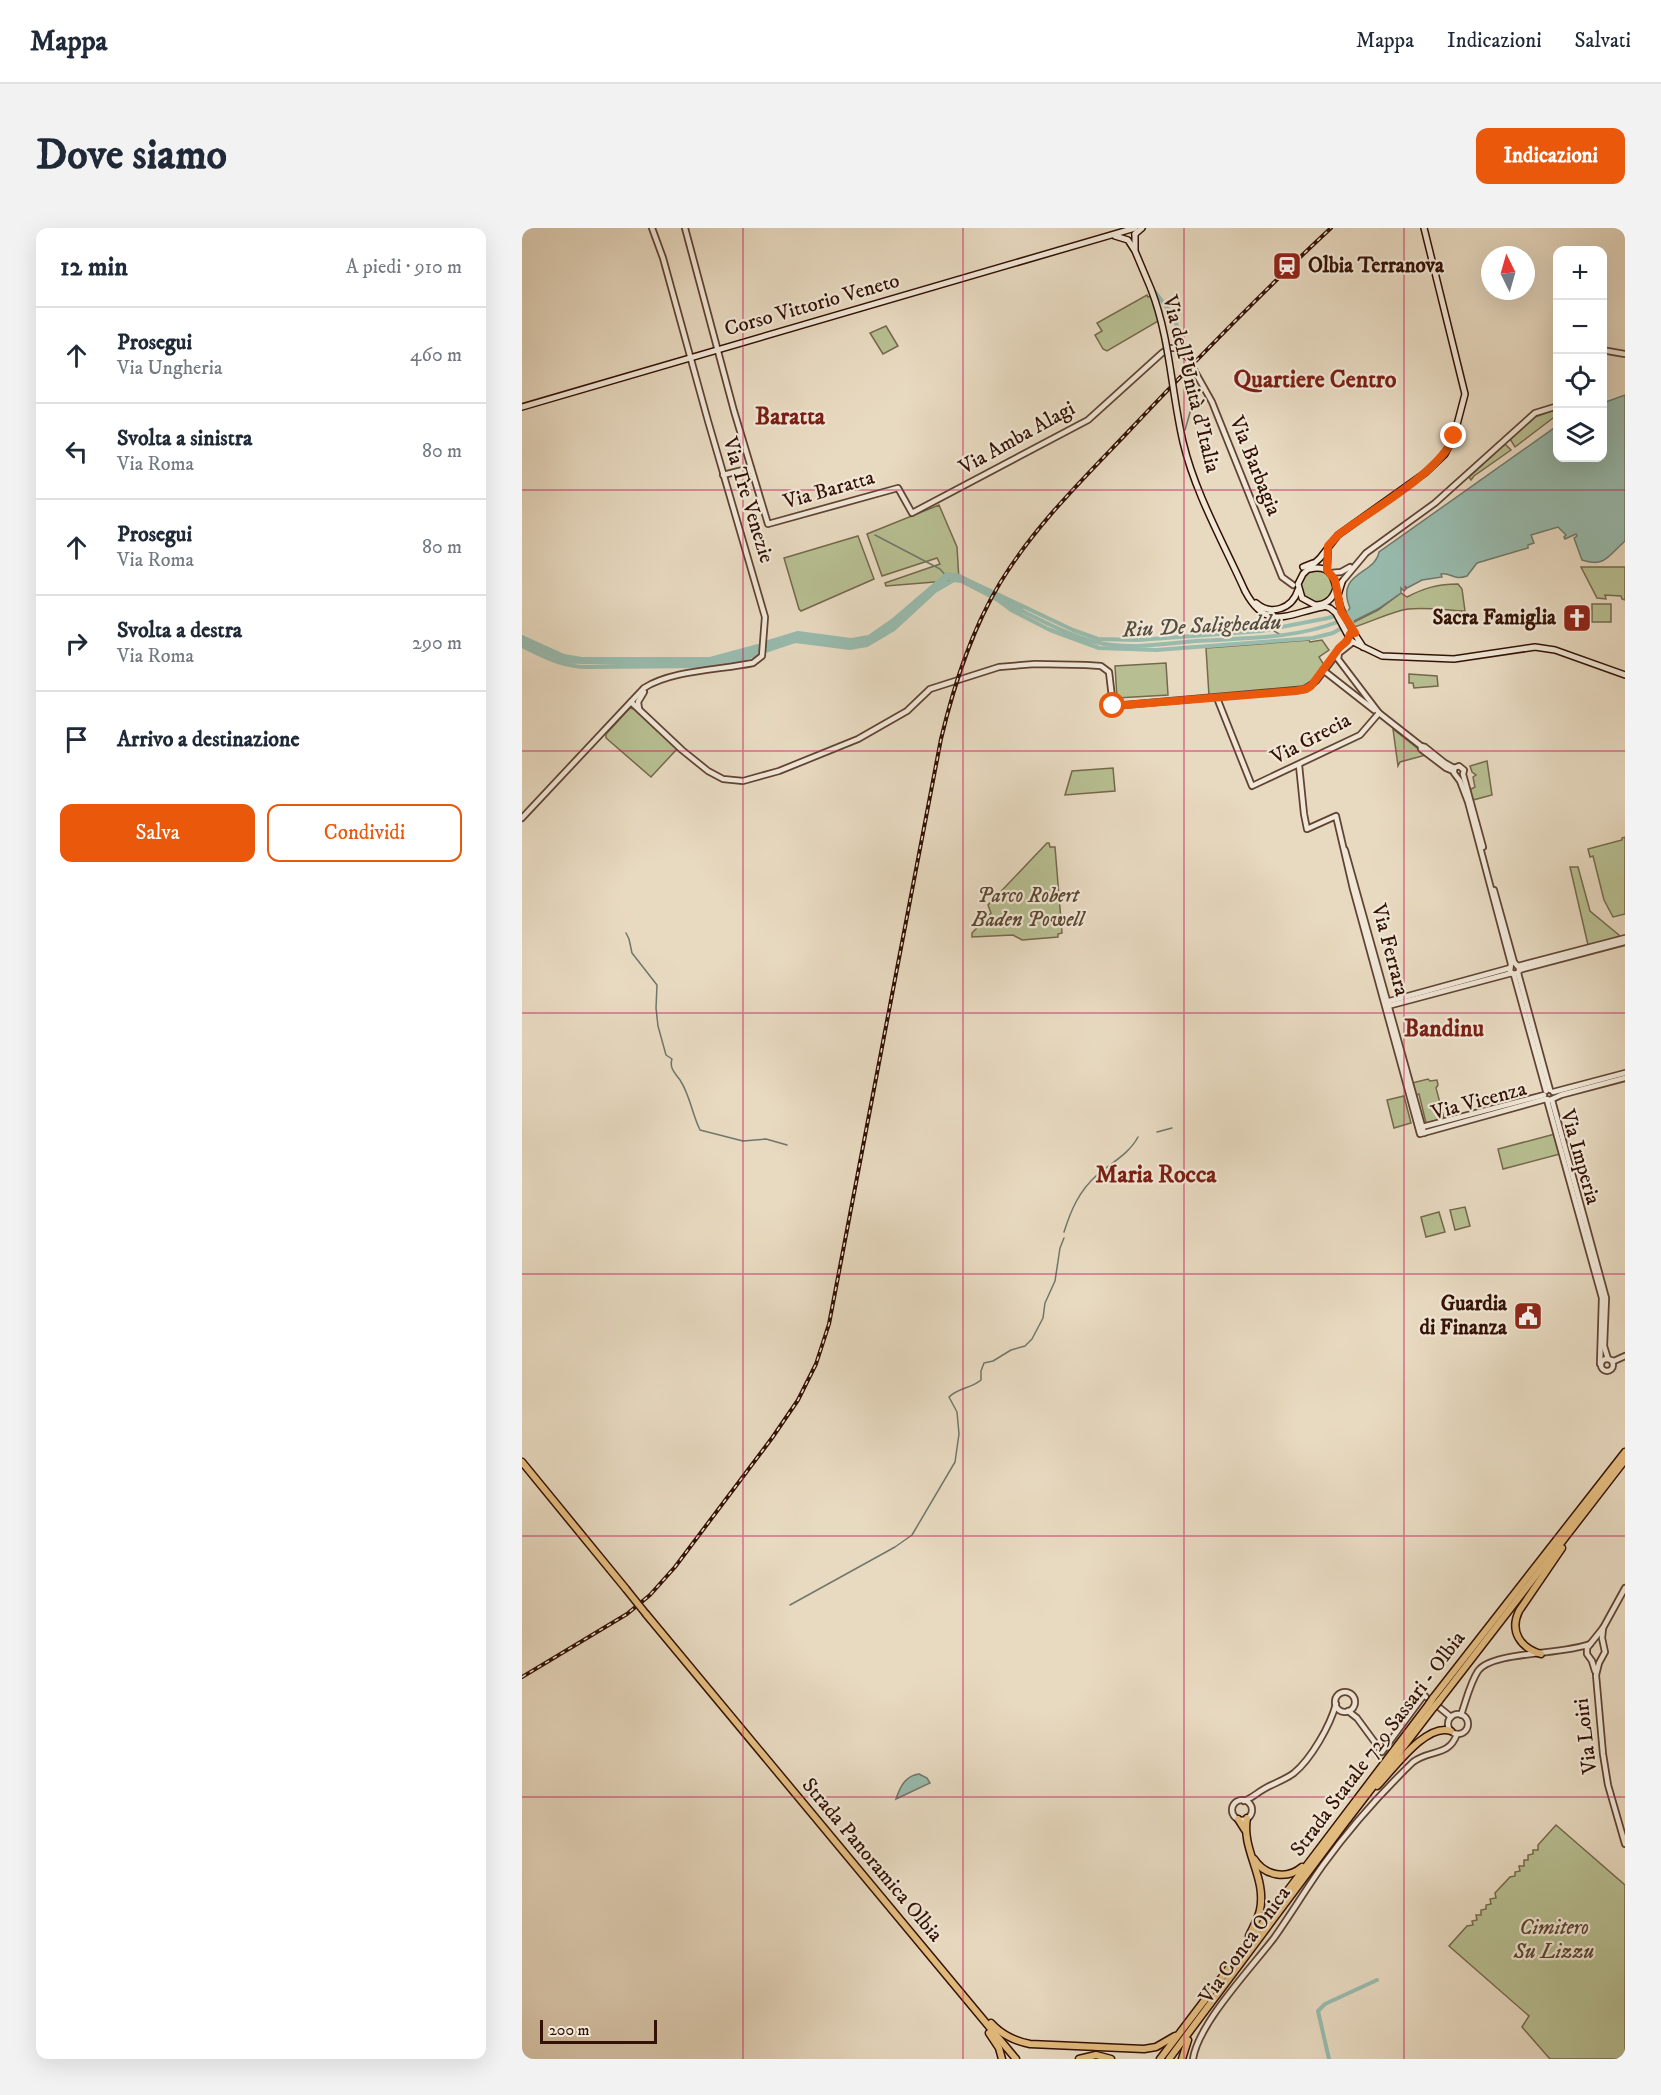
<!DOCTYPE html>
<html lang="it">
<head>
<meta charset="utf-8">
<style>
  :root { --surface:#fff; --page:#f2f2f3; --text:#1f2937; --muted:#747a83; --line:#e0e1e3; --accent:#ea580c }
  body { margin:0; font-family:"IM FELL DW Pica",serif; background:var(--page); color:var(--text) }
  .controls { position:absolute; right:18px; top:18px; display:grid; overflow:hidden; border-radius:12px; box-shadow:0 6px 24px #0002 }
  .controls button { width:54px; height:54px; display:grid; place-items:center; padding:0; border:0; border-bottom:2px solid var(--line); background:var(--surface); color:var(--text); font:30px sans-serif }
  .compass { position:absolute; left:959px; top:18px; width:54px; height:54px; border-radius:50%; background:var(--surface); box-shadow:0 6px 24px #0002; rotate:355deg }
  .scale { position:absolute; left:18px; bottom:15px; width:117px; box-sizing:border-box; padding-left:6px; border:3px solid #331104; border-top:0; font-size:16px; line-height:21px; white-space:nowrap; color:#331104; -webkit-text-stroke:4px #f0e7d7; paint-order:stroke }
  .stop { position:absolute; width:18px; height:18px; margin:-14px; border:4px solid #ea580c; border-radius:50%; background:#fff }
  .stop.end { background:#ea580c; border-color:#fff; box-shadow:0 2px 6px #0008 }
  .list { margin:0; padding:0; list-style:none }
  h2 { display:flex; justify-content:space-between; align-items:center; height:78px; margin:0; padding:0 24px; font-size:26px }
  h2 small { font-size:20px; font-weight:400; color:var(--muted) }
  .list li { display:grid; grid-template-columns:39px 1fr auto; gap:18px; align-items:center; box-sizing:border-box; height:96px; padding:0 24px; border-top:2px solid var(--line) }
  .list b { display:block; font-size:22px; white-space:nowrap }
  .list p { margin:0; font-size:20px; white-space:nowrap; color:var(--muted) }
  .list em { font-size:20px; font-style:normal; color:var(--muted) }
  .actions { display:flex; gap:12px; padding:18px 24px }
  .actions a { flex:1; padding:14px 0; border:2px solid var(--accent); border-radius:12px; text-align:center; font-size:21px; color:var(--accent) }
  .actions .main { background:var(--accent); color:#fff }
  .icon { flex:none; width:33px; height:33px; fill:none; stroke:currentColor; stroke-width:2; stroke-linecap:round; stroke-linejoin:round }
  .map { position:relative; flex:none; width:1103px; height:1831px; overflow:hidden; border-radius:12px }
  header { display:flex; align-items:center; gap:36px; box-sizing:border-box; height:84px; padding:0 30px; background:var(--surface); border-bottom:2px solid var(--line) }
  header strong { font-size:28px }
  nav { display:flex; gap:33px; margin-inline-start:auto; font-size:21px }
  .intro { display:flex; align-items:center; justify-content:space-between; box-sizing:border-box; height:144px; padding:0 36px }
  h1 { margin:0; font-size:42px }
  .button { padding:15px 27px; border-radius:12px; background:var(--accent); color:#fff; font-size:21px; font-weight:700 }
  main { display:flex; gap:36px; padding:0 36px }
  aside { flex:1; background:var(--surface); border-radius:12px; box-shadow:0 6px 24px #0002 }
  .map>svg:first-child { display:block }
  .green { fill:#b7bf92; stroke:#75684b; stroke-width:1.5 }
  .water { fill:#98bbae; stroke:#70776a; stroke-width:1.5 }
  .lines { fill:none; stroke-linecap:round; stroke-linejoin:round }
  .stream { stroke:#70776a; stroke-width:1.5 }
  .canal { stroke:#98bbae; stroke-width:4 }
  .river { stroke:#98bbae; stroke-width:7 }
  .tertiary-tunnel { stroke:#c4b29b; stroke-width:4.5; stroke-dasharray:4.5 2; stroke-linecap:butt }
  .tertiary-casing { stroke:#604333; stroke-width:8 }
  .secondary-casing { stroke:#331104; stroke-width:8 }
  .trunk-casing { stroke:#331104; stroke-width:9 }
  .tertiary { stroke:#f0e7d7; stroke-width:4.5 }
  .secondary { stroke:#f0e7d7; stroke-width:5 }
  .trunk { stroke:#e4bd80; stroke-width:6 }
  .rail-casing { stroke:#331104; stroke-width:4 }
  .rail { stroke:#f0e7d7; stroke-width:1.5; stroke-dasharray:4.5; stroke-linecap:butt }
  .secondary-bridge-casing { stroke:#331104; stroke-width:8; stroke-linecap:butt }
  .trunk-bridge-casing { stroke:#331104; stroke-width:9; stroke-linecap:butt }
  .secondary-bridge { stroke:#f0e7d7; stroke-width:5 }
  .trunk-bridge { stroke:#e4bd80; stroke-width:6 }
  .route { stroke:#ea580c; stroke-width:8 }
  .grid { fill:none; stroke:#c2185b; stroke-width:1.5; stroke-opacity:0.55 }
  .labels { text-anchor:middle; dominant-baseline:central; stroke-width:4.5; stroke-linejoin:round; paint-order:stroke }
  .poi-label { font-size:21px; font-weight:bold; fill:#331104; stroke:#f0e7d7; text-anchor:end }
  .street-label { font-size:21px; fill:#331104; stroke:#f0e7d7 }
  .park-label { font-size:21px; font-style:italic; fill:#5b452f; stroke:#f0e7d7 }
  .water-label { font-size:22px; font-style:italic; fill:#564c40; stroke:#f0e7d7 }
  .quarter-label { font-size:24px; font-weight:bold; fill:#7a1f14; stroke:#f0e7d7 }
</style>
</head>
<body>
<header>
<strong>Mappa</strong>
<nav><a>Mappa</a><a>Indicazioni</a><a>Salvati</a></nav>
</header>
<div class="intro"><h1>Dove siamo</h1><a class="button">Indicazioni</a></div>
<main>
<aside>
<h2>12 min<small>A piedi · 910 m</small></h2>
<ul class="list">
<li><svg class="icon" aria-label="ahead" viewBox="0 0 24 24"><path d="M12 20V5M6 11l6-6 6 6"/></svg><div><b>Prosegui</b><p>Via Ungheria</p></div><em>460 m</em></li>
<li><svg class="icon" aria-label="left" viewBox="0 0 24 24"><path d="M17 20v-9H6M10 6l-5 5 5 5"/></svg><div><b>Svolta a sinistra</b><p>Via Roma</p></div><em>80 m</em></li>
<li><svg class="icon" aria-label="ahead" viewBox="0 0 24 24"><path d="M12 20V5M6 11l6-6 6 6"/></svg><div><b>Prosegui</b><p>Via Roma</p></div><em>80 m</em></li>
<li><svg class="icon" aria-label="right" viewBox="0 0 24 24"><path d="M7 20v-9h11M14 6l5 5-5 5"/></svg><div><b>Svolta a destra</b><p>Via Roma</p></div><em>290 m</em></li>
<li><svg class="icon" aria-label="arrive" viewBox="0 0 24 24"><path d="M6 21V4h12l-3 4 3 4H6"/></svg><div><b>Arrivo a destinazione</b></div></li>
</ul>
<div class="actions"><a class="main">Salva</a><a>Condividi</a></div>
</aside>
<div class="map">
<svg width="1103" height="1831" viewBox="0 0 1103 1831">
  <rect width="100%" height="100%" fill="#e8dac1"/>
  <filter id="stains"><feTurbulence type="fractalNoise" baseFrequency=".00333" numOctaves="4"/><feColorMatrix values="0 0 0 0 .2 0 0 0 0 .09 0 0 0 0 .02 0 0 0 .5 -.17"/></filter>
  <radialGradient id="worn" r=".72"><stop offset=".6" stop-color="#630" stop-opacity="0"/><stop offset="1" stop-color="#630" stop-opacity=".3"/></radialGradient>
  <g class="green">
    <path d="M 625,67 L 626,69 L 629,68 L 638,92 L 585,123 L 581,121 L 573,107 L 580,103 L 575,95 Z"/>
    <path d="M 364,98 L 376,118 L 361,126 L 348,105 Z"/>
    <path d="M 1035,181 L 1035,187 L 993,219 L 988,211 L 1013,189 Z"/>
    <path d="M 983,216 L 989,222 L 952,248 L 949,252 L 947,249 Z"/>
    <path d="M 417,277 L 435,319 L 437,352 L 364,358 L 363,355 L 418,336 L 415,330 L 360,348 L 345,306 Z"/>
    <path d="M 336,308 L 352,351 L 279,383 L 277,381 L 262,330 Z"/>
    <path d="M 1059,339 L 1103,339 L 1103,372 L 1100,371 L 1099,368 L 1083,367 L 1084,371 L 1075,370 Z"/>
    <circle cx="795" cy="358" r="16"/>
    <path d="M 936,356 L 940,361 L 943,383 C 925,382 904,379 886,381 C 868,384 849,394 832,399 L 830,395 L 856,382 L 879,365 L 885,369 C 902,360 916,356 936,356 Z"/>
    <rect x="1070" y="376" width="19" height="18"/>
    <path d="M 787,412 L 788,414 L 800,412 L 807,422 L 797,429 L 802,437 L 789,453 L 779,459 L 687,468 L 684,420 Z"/>
    <path d="M 644,435 L 646,467 L 595,470 L 593,438 Z"/>
    <path d="M 887,446 L 915,448 L 916,458 L 892,460 L 891,455 L 887,455 Z"/>
    <path d="M 108,480 L 112,481 L 155,521 L 129,549 L 84,510 L 84,506 Z"/>
    <path d="M 871,501 L 904,527 L 878,534 L 876,538 Z"/>
    <path d="M 965,533 L 970,567 L 951,572 L 947,562 L 953,559 L 951,549 L 954,547 L 950,544 L 948,538 Z"/>
    <path d="M 591,540 L 593,563 L 543,567 L 550,543 Z"/>
    <path d="M 1103,609 L 1103,686 L 1091,689 L 1082,672 L 1071,628 L 1068,629 L 1066,621 L 1100,612 L 1100,610 Z"/>
    <path d="M 525,615 L 527,615 L 528,619 L 533,619 L 540,705 L 536,706 L 536,709 L 500,712 L 491,707 L 450,709 L 450,705 L 469,685 L 466,677 Z"/>
    <path d="M 1048,639 L 1056,639 L 1068,683 L 1097,707 L 1097,709 L 1066,717 Z"/>
    <path d="M 906,851 L 908,853 L 915,852 L 916,857 L 914,860 L 922,890 L 904,895 L 897,866 L 894,867 L 890,855 Z"/>
    <path d="M 882,868 L 889,895 L 872,900 L 865,872 Z"/>
    <path d="M 1033,906 L 1038,926 L 981,941 L 976,921 Z"/>
    <path d="M 943,979 L 948,998 L 933,1002 L 928,982 Z"/>
    <path d="M 917,984 L 923,1004 L 904,1009 L 899,989 Z"/>
    <path d="M 1034,1597 L 1103,1657 L 1103,1831 L 1028,1831 L 1000,1799 L 1007,1788 L 927,1718 L 945,1698 L 951,1697 L 950,1693 L 955,1692 L 954,1687 L 959,1687 L 959,1682 L 964,1681 L 964,1677 L 969,1676 L 968,1671 L 974,1670 L 973,1665 L 988,1649 L 993,1648 L 993,1644 L 998,1643 L 997,1638 L 1002,1638 L 1002,1632 L 1006,1632 L 1006,1627 L 1011,1626 L 1011,1622 L 1016,1622 L 1016,1617 Z"/>
  </g>
  <g class="water">
    <path d="M 1103,167 L 1103,313 C 1087,327 1083,340 1060,332 L 1052,310 L 1055,308 L 1054,306 L 1043,311 L 1042,309 L 1044,307 L 1036,299 L 1009,307 L 1012,315 L 1006,317 L 1006,320 L 955,335 L 945,348 C 931,353 929,344 919,346 L 920,349 L 900,352 L 885,360 L 883,358 L 884,361 L 882,363 L 879,360 L 879,365 L 856,381 L 830,394 L 825,384 L 828,380 C 813,344 853,347 857,324 L 1035,198 L 1036,230 L 1080,230 L 1081,175 Z"/>
    <path d="M 397,1546 L 405,1550 L 408,1555 L 374,1571 C 378,1559 383,1548 397,1546 Z"/>
  </g>
  <g class="lines">
    <g class="stream">
      <path d="M 663,202 L 673,167 L 674,152"/>
      <path d="M 353,307 L 418,341 L 425,349"/>
      <path d="M 744,398 L 757,406"/>
      <path d="M 104,705 L 107,711 L 110,725 L 135,757 L 134,780 L 136,798 L 144,827 L 150,831 C 147,840 153,845 158,852 C 168,867 170,886 178,902 L 221,913 L 244,911 L 265,917"/>
      <path d="M 635,904 L 650,900"/>
      <path d="M 542,1004 C 549,982 557,963 575,947 C 589,935 607,926 616,909"/>
      <path d="M 268,1377 L 373,1319 L 390,1307 L 433,1234 L 437,1206 L 435,1184 L 427,1169 C 436,1160 450,1160 459,1152 L 459,1143 L 462,1135 L 471,1133 L 489,1122 L 503,1118 L 510,1111 L 521,1090 L 523,1075 L 533,1053 L 538,1020 L 542,1010"/>
    </g>
    <g class="canal">
      <path d="M 633,64 L 653,90 L 658,113"/>
      <path d="M 425,346 L 437,348 L 551,402 L 576,411 L 616,412 L 739,403 L 806,390 L 825,384 L 830,394 L 811,405 L 791,410 L 634,422 L 577,420 L 528,402 L 489,382 L 473,370 L 439,353 L 432,352 L 413,363 L 372,401 L 345,417 L 328,420 L 273,413 L 243,423 L 243,415 L 276,405 L 329,412 L 347,409 L 370,393 Z"/>
      <path d="M 498,382 C 522,394 547,407 573,414 C 605,422 642,416 674,413 C 721,410 774,411 818,393"/>
      <path d="M 0,409 L 42,428 L 59,431 L 188,431 L 236,418 L 236,426 L 202,437 L 190,438 L 66,439 C 41,439 22,429 0,418"/>
      <path d="M 807,1831 L 796,1783 L 803,1776 L 855,1752"/>
    </g>
    <path class="river" d="M 0,413 L 43,432 L 150,435 L 199,433 L 274,410 L 289,410 L 325,416 L 341,415 L 361,405 L 373,396 L 425,349 L 436,349 L 498,382"/>
    <path class="tertiary-tunnel" d="M 665,129 L 672,142"/>
    <g class="tertiary-casing">
      <g id="tertiary">
        <path d="M 163,0 L 212,183 L 246,296 L 376,260 L 390,285 L 566,192 L 640,125 L 648,120 L 655,120 L 665,129"/>
        <path d="M 1080,122 L 1103,126"/>
        <path d="M 672,142 L 690,174 L 760,349 L 771,357"/>
        <path d="M 201,247 L 229,240"/>
        <path d="M 808,345 L 819,344 L 828,339"/>
        <path d="M 818,356 L 844,325 L 913,275 L 1013,185 L 1036,178"/>
        <path d="M 831,414 L 817,425 L 816,431 L 857,485 L 899,518 L 903,519 L 923,535 L 932,540"/>
        <path d="M 801,442 L 852,482"/>
        <path d="M 695,470 L 730,558 L 838,507 L 857,485"/>
        <path d="M 109,474 L 160,522 L 186,543 L 201,551 L 221,553 L 257,543 L 336,511 L 385,483 L 408,461 L 477,439 L 513,436 L 564,437 L 579,438 L 587,444 L 591,478 L 784,461 L 794,453 L 827,410"/>
        <path d="M 117,481 L 116,474 L 122,464"/>
        <path d="M 899,518 L 899,521 L 924,540 L 931,543"/>
        <path d="M 777,537 L 782,586 L 785,601 L 814,588 L 831,661 L 898,906 L 1024,871 L 1028,872 L 1039,867 L 1103,850"/>
        <path d="M 932,540 L 932,545 L 938,553 L 946,574 L 989,736 L 988,743 L 992,747 L 1024,863"/>
        <path d="M 932,540 L 937,538 L 942,542 L 941,546 L 961,619"/>
        <path d="M 0,590 L 122,460 C 150,442 198,442 231,435 L 240,428 L 243,389 L 186,193 L 141,30 L 130,0"/>
        <path d="M 823,622 L 902,905"/>
        <path d="M 972,662 L 992,734 L 998,741 L 996,745 L 991,746"/>
        <path d="M 996,738 L 1103,710"/>
        <path d="M 997,742 L 1103,714"/>
        <path d="M 996,745 L 1028,862"/>
        <path d="M 864,774 L 988,740"/>
        <path d="M 866,778 L 990,745"/>
        <path d="M 1031,864 L 1103,845"/>
        <path d="M 1025,872 L 1080,1070 L 1078,1136"/>
        <path d="M 1030,872 L 1084,1070 L 1082,1118 L 1086,1131"/>
        <path d="M 900,899 L 1022,867"/>
        <circle cx="1085" cy="1137" r="6"/>
        <path d="M 1089,1132 L 1092,1133 L 1103,1128"/>
        <path d="M 1081,1400 L 1080,1410 L 1083,1424 L 1077,1435 L 1074,1447 L 1081,1526 L 1086,1557 L 1103,1616"/>
        <path d="M 1073,1443 L 1070,1433 L 1065,1426 L 1065,1420 L 1081,1400 L 1103,1360"/>
        <circle cx="823" cy="1474" r="10"/>
        <path d="M 918,1480 L 929,1489"/>
        <path d="M 826,1483 L 835,1490 L 860,1524 L 902,1467 L 904,1469"/>
        <circle cx="936" cy="1496" r="10"/>
        <path d="M 939,1487 C 944,1473 948,1455 956,1443 C 970,1423 1041,1427 1068,1416"/>
        <circle cx="720" cy="1582" r="10"/>
        <path d="M 722,1573 C 730,1570 735,1565 742,1561 C 752,1555 763,1552 772,1545 C 789,1531 808,1498 814,1476"/>
        <path d="M 671,1831 C 676,1796 729,1740 752,1710 C 769,1686 784,1661 801,1637 C 827,1601 859,1565 891,1534 C 908,1521 927,1529 935,1506"/>
      </g>
    </g>
    <g class="secondary-casing">
      <g id="secondary">
        <path d="M 613,6 L 620,0"/>
        <path d="M 593,8 L 606,12 L 613,23 L 629,61"/>
        <path d="M 613,21 L 613,6"/>
        <path d="M 0,179 L 613,0"/>
        <path d="M 781,339 L 791,335"/>
        <path d="M 788,341 C 818,334 812,366 820,383 C 825,397 834,407 841,419"/>
        <path d="M 805,342 L 806,320"/>
        <path d="M 814,360 C 811,371 804,377 793,377 L 780,370 L 776,356 L 781,346 L 798,330 L 816,307 L 903,245 L 923,226 L 932,208 L 943,166 L 902,0"/>
        <path d="M 723,363 C 745,404 764,386 801,379"/>
        <path d="M 816,367 L 820,354"/>
        <path d="M 734,375 C 749,388 770,381 776,362"/>
        <path d="M 799,377 L 808,380 L 814,385 L 829,413 L 860,428 L 932,431 L 1013,419 L 1033,422 L 1103,447"/>
      </g>
    </g>
    <g class="trunk-casing">
      <g id="trunk">
        <path d="M 0,1234 L 104,1361"/>
        <path d="M 124,1386 L 494,1831"/>
        <path d="M 1019,1426 C 999,1420 987,1404 997,1383 L 1040,1320"/>
        <path d="M 911,1470 L 1103,1224"/>
        <path d="M 917,1473 L 1103,1232"/>
        <path d="M 855,1558 C 871,1542 904,1494 929,1503"/>
        <path d="M 725,1590 C 719,1622 745,1649 738,1682 C 736,1691 731,1699 727,1708"/>
        <path d="M 716,1591 L 723,1602"/>
        <path d="M 732,1631 C 743,1648 765,1652 780,1639"/>
        <path d="M 469,1795 C 480,1807 492,1813 508,1816 L 622,1821 L 634,1819 L 653,1808"/>
        <path d="M 467,1805 L 477,1820 L 480,1831"/>
        <path d="M 557,1831 L 574,1827 L 589,1831"/>
        <path d="M 638,1831 L 907,1476"/>
        <path d="M 647,1831 L 823,1595 L 912,1479"/>
        <path d="M 660,1831 L 666,1812"/>
      </g>
    </g>
    <use href="#tertiary" class="tertiary"/>
    <use href="#secondary" class="secondary"/>
    <use href="#trunk" class="trunk"/>
    <g class="rail-casing">
      <path id="rail" d="M 0,1449 L 105,1386 L 128,1367 L 153,1339 L 250,1210 L 276,1172 L 294,1136 L 307,1096 L 419,511 C 432,457 449,403 478,355 C 512,299 559,253 604,206 C 670,136 738,66 809,0"/>
    </g>
    <use href="#rail" class="rail"/>
    <g class="secondary-bridge-casing">
      <path id="secondary-bridge" d="M 629,61 C 648,110 649,162 661,214 C 673,265 701,314 723,363"/>
    </g>
    <g class="trunk-bridge-casing">
      <g id="trunk-bridge">
        <path d="M 104,1361 L 124,1386"/>
        <path d="M 907,1476 L 911,1470"/>
        <path d="M 912,1479 L 917,1473"/>
      </g>
    </g>
    <use href="#secondary-bridge" class="secondary-bridge"/>
    <use href="#trunk-bridge" class="trunk-bridge"/>
  </g>
  <g class="lines">
    <path class="route" d="M 591,478 L 774,463 L 784,461 L 789,458 L 817,420 L 825,413 L 828,406 L 833,405 L 819,383 L 813,352 L 805,342 L 806,318 L 816,307 C 849,282 918,245 932,208"/>
  </g>
  <path class="grid" d="M 221,0 L 221,1831M 441,0 L 441,1831M 662,0 L 662,1831M 882,0 L 882,1831M 0,262 L 1103,262M 0,523 L 1103,523M 0,785 L 1103,785M 0,1046 L 1103,1046M 0,1308 L 1103,1308M 0,1569 L 1103,1569"/>
  <defs>
    <g id="station-square" transform="scale(1.5)"><rect x="-9" y="-9" width="18" height="18" rx="4" fill="#8f2418" stroke="#f0e7d7"/><path d="M-3-6H3Q5-6 5-4V2Q5 4 3 4L4.5 6H3L1.5 4h-3L-3 6H-4.5L-3 4Q-5 4-5 2V-4Q-5-6-3-6ZM-3.5-4v3h7v-3ZM-3.5 1v1.5H-2V1ZM2 1v1.5H3.5V1Z" fill="#fff"/></g>
    <g id="church-square" transform="scale(1.5)"><rect x="-9" y="-9" width="18" height="18" rx="4" fill="#8f2418" stroke="#f0e7d7"/><path d="M-1.2-6h2.4v3.5h3.3v2.4h-3.3V6h-2.4V-.1h-3.3v-2.4h3.3Z" fill="#fff"/></g>
    <g id="civic-square" transform="scale(1.5)"><rect x="-9" y="-9" width="18" height="18" rx="4" fill="#8f2418" stroke="#f0e7d7"/><path d="M-.6-6.5H3V-4.5H.6V-3L4-1V1h2V6H-6V1h2V-1L-.6-3ZM-1.2 2.5V6h2.4V2.5Z" fill="#fff"/></g>
  </defs>
  <g fill-rule="evenodd">
    <use href="#station-square" x="765" y="38"/>
    <use href="#church-square" x="1055" y="390"/>
    <use href="#civic-square" x="1006" y="1088"/>
  </g>
  <g class="labels">
    <g class="poi-label">
      <text x="786" y="38" text-anchor="start">Olbia Terranova</text>
      <text x="1034" y="390">Sacra Famiglia</text>
      <text x="985" y="1076">Guardia<tspan x="985" dy="24">di Finanza</tspan></text>
    </g>
    <g class="street-label">
      <text transform="translate(290 77) rotate(-16)">Corso Vittorio Veneto</text>
      <text transform="translate(669 156) rotate(76)">Via dell'Unità d'Italia</text>
      <text transform="translate(495 210) rotate(-29)">Via Amba Alagi</text>
      <text transform="translate(733 238) rotate(68)">Via Barbagia</text>
      <text transform="translate(307 262) rotate(-16)">Via Baratta</text>
      <text transform="translate(226 272) rotate(73)">Via Tre Venezie</text>
      <text transform="translate(789 511) rotate(-28)">Via Grecia</text>
      <text transform="translate(868 722) rotate(75)">Via Ferrara</text>
      <text transform="translate(957 873) rotate(-15)">Via Vicenza</text>
      <text transform="translate(1058 929) rotate(74)">Via Imperia</text>
      <text transform="translate(1064 1508) rotate(-97)">Via Loiri</text>
      <text transform="translate(856 1516) rotate(-53)">Strada Statale 729 Sassari - Olbia</text>
      <text transform="translate(350 1632) rotate(50)">Strada Panoramica Olbia</text>
      <text transform="translate(723 1717) rotate(-54)">Via Conca Onica</text>
    </g>
    <g class="park-label">
      <text x="506" y="668">Parco Robert<tspan x="506" dy="24">Baden Powell</tspan></text>
      <text x="1032" y="1700">Cimitero<tspan x="1032" dy="24">Su Lizzu</tspan></text>
    </g>
    <g class="water-label">
      <text transform="translate(680 398) rotate(-3)">Riu De Saligheddu</text>
    </g>
    <g class="quarter-label">
      <text x="793" y="152">Quartiere Centro</text>
      <text x="268" y="189">Baratta</text>
      <text x="922" y="801">Bandinu</text>
      <text x="634" y="947">Maria Rocca</text>
    </g>
  </g>
  <rect width="100%" height="100%" filter="url(#stains)"/>
  <rect width="100%" height="100%" fill="url(#worn)"/>
</svg>
<div class="controls">
<button>+</button>
<button>−</button>
<button><svg class="icon" aria-label="locate" viewBox="0 0 24 24"><circle cx="12" cy="12" r="6"/><path d="M12 2v4M12 18v4M2 12h4M18 12h4"/></svg></button>
<button><svg class="icon" aria-label="layers" viewBox="0 0 24 24"><path d="M12 4l9 5-9 5-9-5zM3 14l9 5 9-5"/></svg></button>
</div>
<svg class="compass" viewBox="-18 -18 36 36"><path d="M0-13l5 13h-10z" fill="#e53935"/><path d="M0 13l5-13h-10z" fill="#747a83"/></svg>
<div class="scale">200 m</div>
<div class="stop" style="left:591px;top:478px"></div>
<div class="stop end" style="left:932px;top:208px"></div>
</div>
</main>
</body>
</html>
